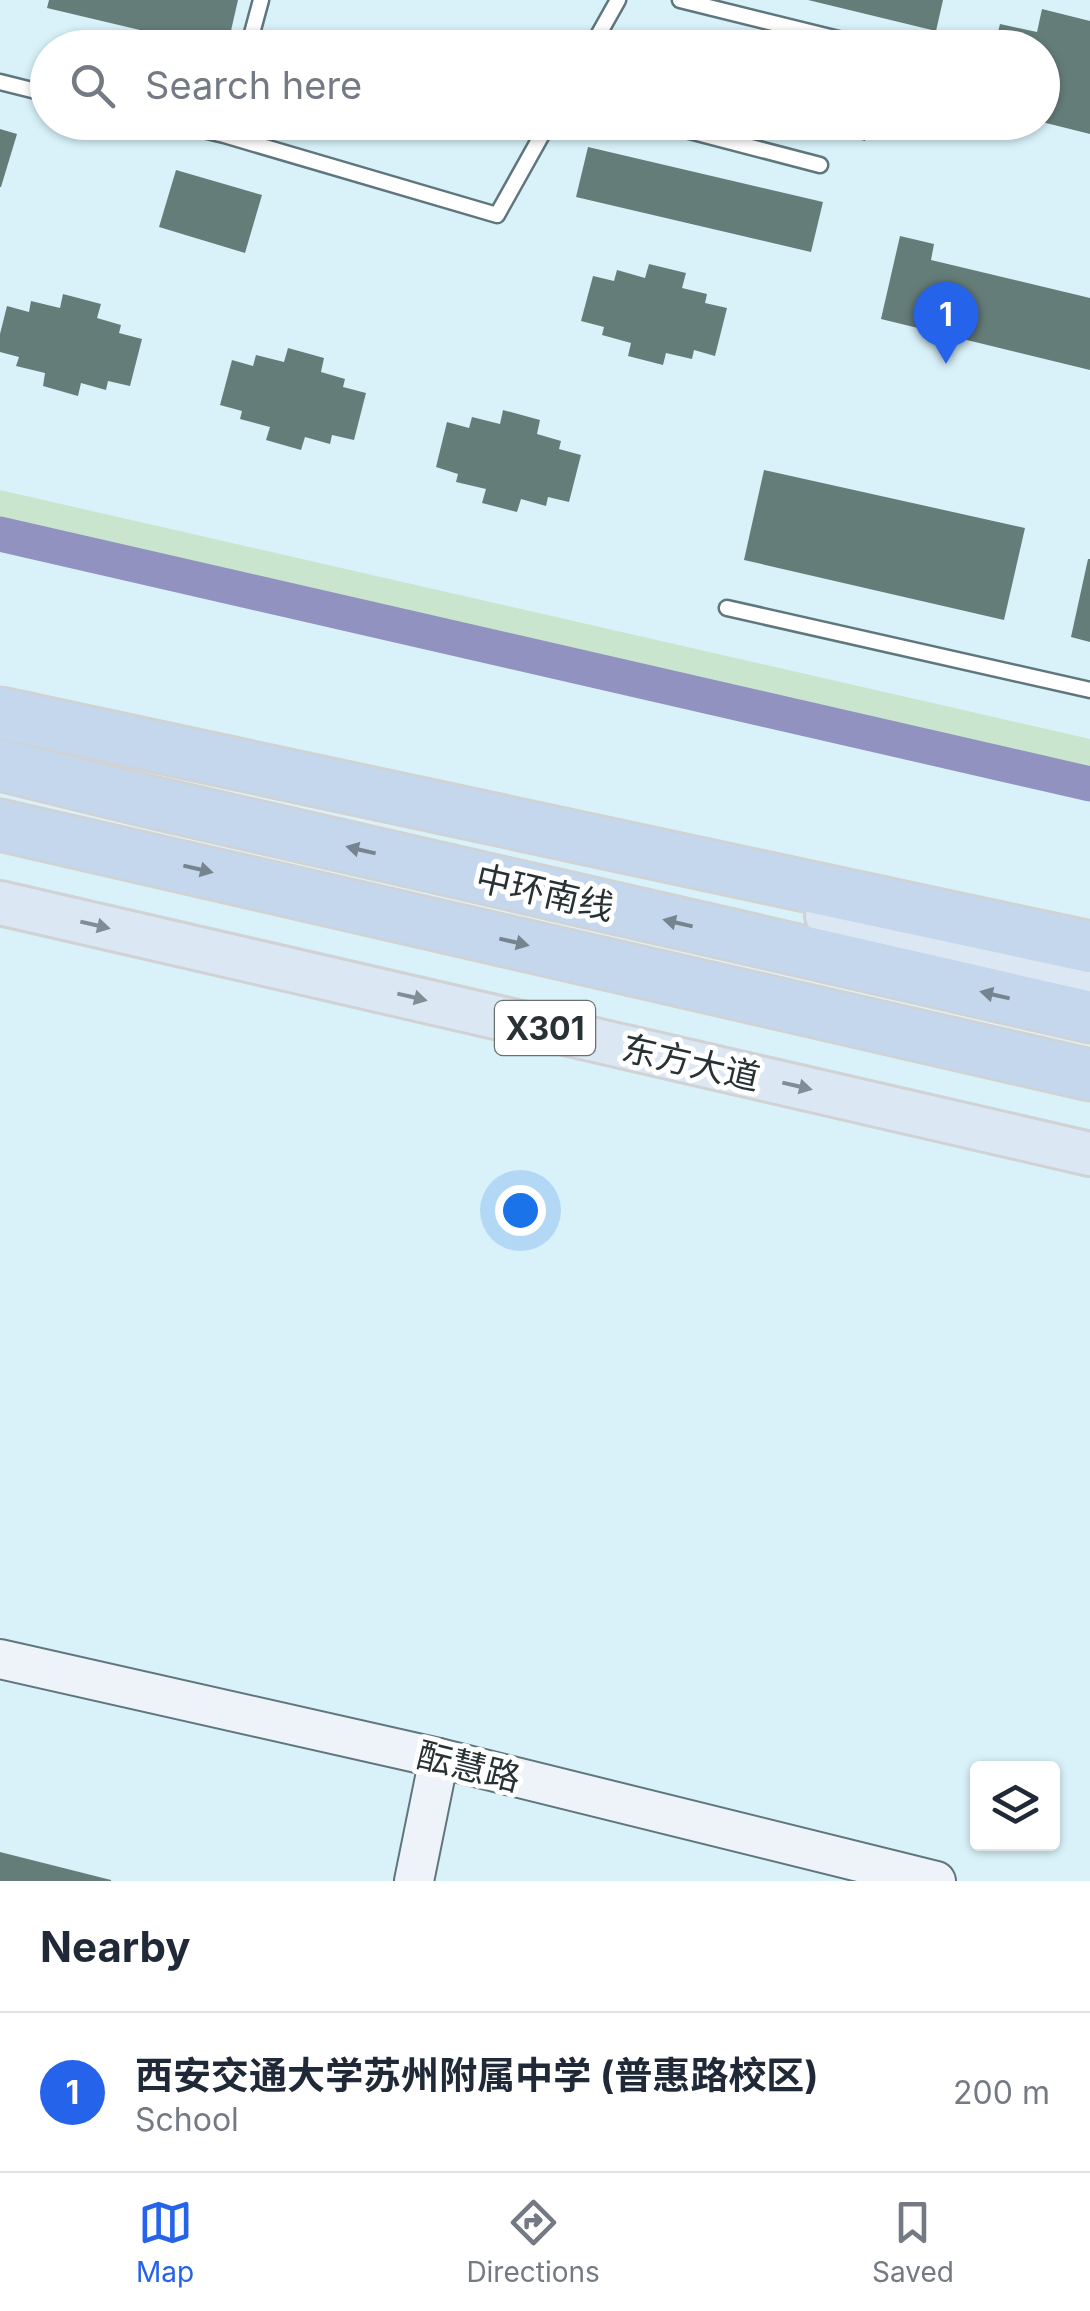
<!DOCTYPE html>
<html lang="en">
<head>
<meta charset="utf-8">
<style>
  :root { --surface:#fff; --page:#f6f6f7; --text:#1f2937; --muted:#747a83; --line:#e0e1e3; --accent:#2563eb }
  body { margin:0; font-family:Inter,"Noto Sans SC",sans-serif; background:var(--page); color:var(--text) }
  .controls { position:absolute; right:30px; bottom:30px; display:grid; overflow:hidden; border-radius:10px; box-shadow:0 2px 8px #0004 }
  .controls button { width:90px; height:90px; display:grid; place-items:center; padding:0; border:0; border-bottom:2px solid var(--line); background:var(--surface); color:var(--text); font:50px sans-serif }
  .you { position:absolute; left:520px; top:1210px; width:35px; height:35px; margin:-25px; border:8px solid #fff; border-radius:50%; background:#1a73e8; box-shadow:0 0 0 15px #1a73e833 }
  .badge { display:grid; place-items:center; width:65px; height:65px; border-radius:50%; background:var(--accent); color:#fff; font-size:32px; font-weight:700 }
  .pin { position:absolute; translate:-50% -82px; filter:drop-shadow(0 2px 5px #0008) }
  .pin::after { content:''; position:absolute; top:52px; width:35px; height:30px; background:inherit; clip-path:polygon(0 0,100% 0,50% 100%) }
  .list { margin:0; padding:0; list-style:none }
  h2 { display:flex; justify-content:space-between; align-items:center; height:130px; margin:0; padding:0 40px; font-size:42px }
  h2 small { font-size:32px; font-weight:400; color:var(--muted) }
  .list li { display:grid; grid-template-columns:65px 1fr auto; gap:30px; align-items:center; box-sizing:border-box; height:160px; padding:0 40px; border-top:2px solid var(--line) }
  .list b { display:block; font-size:38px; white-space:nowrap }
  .list p { margin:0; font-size:32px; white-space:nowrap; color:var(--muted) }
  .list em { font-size:32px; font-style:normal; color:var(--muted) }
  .icon { flex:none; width:55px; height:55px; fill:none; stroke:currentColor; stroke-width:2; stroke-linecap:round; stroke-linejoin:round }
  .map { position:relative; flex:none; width:1090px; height:1881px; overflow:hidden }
  .search { position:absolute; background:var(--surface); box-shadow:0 2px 8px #0004; left:30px; right:30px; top:30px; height:110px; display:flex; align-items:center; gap:25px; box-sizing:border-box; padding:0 35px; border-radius:55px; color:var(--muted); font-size:38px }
  .sheet { height:290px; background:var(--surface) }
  nav { display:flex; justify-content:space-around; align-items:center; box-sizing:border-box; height:140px; border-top:2px solid var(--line); background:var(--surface); font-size:28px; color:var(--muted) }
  nav a { display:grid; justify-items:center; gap:5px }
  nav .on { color:var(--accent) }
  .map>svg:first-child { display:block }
  .green { fill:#c9e5ce }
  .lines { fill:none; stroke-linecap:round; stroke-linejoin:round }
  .canal { stroke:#9292c0; stroke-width:35 }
  .building { fill:#657d79 }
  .lane-casing { stroke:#60767d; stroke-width:19 }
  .secondary-casing { stroke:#60767d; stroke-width:42 }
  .primary-casing { stroke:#d0d2d3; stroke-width:48 }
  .highway-casing { stroke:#d0d2d3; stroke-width:55 }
  .lane { stroke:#fff; stroke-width:14 }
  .secondary { stroke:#edf3f9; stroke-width:38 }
  .primary { stroke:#dce7f4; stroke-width:42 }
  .highway { stroke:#c4d7ec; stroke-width:50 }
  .oneway { fill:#768490 }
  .oneway2 { fill:#828c94 }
  .labels { text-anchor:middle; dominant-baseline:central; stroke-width:10; stroke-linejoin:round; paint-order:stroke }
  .shield { fill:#fff; stroke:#687072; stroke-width:2.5 }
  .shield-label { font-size:32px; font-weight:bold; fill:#283235 }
  .street-label { font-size:35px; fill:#283235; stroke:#fff }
</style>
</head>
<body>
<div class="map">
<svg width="1090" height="1881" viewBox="0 0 1090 1881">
  <rect width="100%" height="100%" fill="#d9f2fa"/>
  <path class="green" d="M 0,490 L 1090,739 L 1090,769 L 0,517 Z"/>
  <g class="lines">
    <path class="canal" d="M 0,534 L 1090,784"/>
  </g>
  <g class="building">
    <path d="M 49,0 L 238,0 L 227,48 L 216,48 L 47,8 Z"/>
    <path d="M 808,0 L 943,0 L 936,31 Z"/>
    <path d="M 1042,9 L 1090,21 L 1090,134 L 1042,122 L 1042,48 L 994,48 L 1000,24 L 1037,32 Z"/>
    <path d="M 639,35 L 687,46 L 687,48 L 636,48 Z"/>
    <path d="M 791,122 L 870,122 L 865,141 Z"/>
    <path d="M 0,129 L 17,134 L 1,187 L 0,187 Z"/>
    <path d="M 588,147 L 823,202 L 811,252 L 576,197 Z"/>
    <path d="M 176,170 L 262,195 L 245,253 L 159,227 Z"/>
    <path d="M 900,236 L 934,244 L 931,260 L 1090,298 L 1090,370 L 881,319 Z"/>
    <path d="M 649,264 L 686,273 L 682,288 L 707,294 L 705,303 L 727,308 L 715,356 L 694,350 L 692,359 L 666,353 L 663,365 L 628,356 L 631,343 L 602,335 L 604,327 L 581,321 L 593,276 L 614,281 L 617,270 L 645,278 Z"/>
    <path d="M 63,294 L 101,304 L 97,318 L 121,325 L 119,333 L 142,339 L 130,386 L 108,381 L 106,390 L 81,383 L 78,396 L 43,386 L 45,373 L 16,366 L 19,357 L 0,352 L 0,334 L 7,306 L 29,312 L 31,301 L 60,308 Z"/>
    <path d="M 288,348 L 324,358 L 321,372 L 345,379 L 343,387 L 366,393 L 354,440 L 332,435 L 330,444 L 305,437 L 301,450 L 266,440 L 270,427 L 240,419 L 242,411 L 220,405 L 232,360 L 253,366 L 256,355 L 284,362 Z"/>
    <path d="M 503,410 L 540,420 L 537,434 L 561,441 L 559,449 L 581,455 L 569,502 L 548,497 L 546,506 L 521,499 L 517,512 L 482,503 L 486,489 L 456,482 L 458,474 L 436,467 L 447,422 L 469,428 L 472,417 L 500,424 Z"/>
    <path d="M 764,470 L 1025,528 L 1004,620 L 744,560 Z"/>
    <path d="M 1088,559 L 1090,559 L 1090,642 L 1071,637 Z"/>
    <path d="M 0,1852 L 111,1880 L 111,1881 L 0,1881 Z"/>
  </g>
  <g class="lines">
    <g class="lane-casing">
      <g id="lane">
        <path d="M 680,0 L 875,48"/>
        <path d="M 248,48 L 261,0"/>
        <path d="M 591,48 L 618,0"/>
        <path d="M 0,82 L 48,94"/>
        <path d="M 170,122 L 224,135 L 497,215 L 549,122"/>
        <path d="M 655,122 L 820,165"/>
        <path d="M 727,608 L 1090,690"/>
      </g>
    </g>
    <g class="secondary-casing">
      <g id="secondary">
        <path d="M 0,1659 L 439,1758 L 936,1881"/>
        <path d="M 414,1881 L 439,1758"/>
      </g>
    </g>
    <g class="primary-casing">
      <g id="primary">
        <path d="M 0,903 L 1090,1154"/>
        <path d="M 827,916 L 1090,974"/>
      </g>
    </g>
    <g class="highway-casing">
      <g id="highway">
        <path d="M 0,713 L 1090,947"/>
        <path d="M 0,765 L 147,801 L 1090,1017"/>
        <path d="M 0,825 L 1090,1075"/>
      </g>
    </g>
    <use href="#lane" class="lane"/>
    <use href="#secondary" class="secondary"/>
    <use href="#primary" class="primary"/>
    <use href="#highway" class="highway"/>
  </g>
  <defs><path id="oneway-solid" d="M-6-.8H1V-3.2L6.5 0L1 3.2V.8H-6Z" transform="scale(2.5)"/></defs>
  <g class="oneway">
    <use href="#oneway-solid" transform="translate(361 850) rotate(-167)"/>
    <use href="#oneway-solid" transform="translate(198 869) rotate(13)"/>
    <use href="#oneway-solid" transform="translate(678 923) rotate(-167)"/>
    <use href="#oneway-solid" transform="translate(514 942) rotate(13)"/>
    <use href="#oneway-solid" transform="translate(995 995) rotate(-167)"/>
  </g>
  <g class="oneway2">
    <use href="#oneway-solid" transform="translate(95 925) rotate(13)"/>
    <use href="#oneway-solid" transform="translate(412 997) rotate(13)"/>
    <use href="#oneway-solid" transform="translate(797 1086) rotate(13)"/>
  </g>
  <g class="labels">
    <rect class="shield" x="495" y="1001" width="100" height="54" rx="8"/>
    <g class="shield-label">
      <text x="545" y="1028">X301</text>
    </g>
    <g class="street-label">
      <text transform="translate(545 892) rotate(13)">中环南线</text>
      <text transform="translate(691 1062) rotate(13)">东方大道</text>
      <text transform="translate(469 1766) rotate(14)">酝慧路</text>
    </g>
  </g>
</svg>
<div class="controls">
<button><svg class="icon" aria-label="layers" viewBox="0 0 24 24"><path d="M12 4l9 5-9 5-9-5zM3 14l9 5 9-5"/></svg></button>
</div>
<div class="you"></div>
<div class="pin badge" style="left:946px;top:364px">1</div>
<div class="search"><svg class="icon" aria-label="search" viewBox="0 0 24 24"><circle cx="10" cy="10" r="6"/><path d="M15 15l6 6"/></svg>Search here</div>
</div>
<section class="sheet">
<h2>Nearby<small></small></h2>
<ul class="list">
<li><span class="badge">1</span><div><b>西安交通大学苏州附属中学 (普惠路校区)</b><p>School</p></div><em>200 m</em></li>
</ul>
</section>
<nav>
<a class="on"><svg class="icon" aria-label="map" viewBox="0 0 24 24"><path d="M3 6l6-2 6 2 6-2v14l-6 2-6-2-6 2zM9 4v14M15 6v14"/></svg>Map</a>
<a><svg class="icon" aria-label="directions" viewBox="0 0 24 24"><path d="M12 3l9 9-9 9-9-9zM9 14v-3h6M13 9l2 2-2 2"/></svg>Directions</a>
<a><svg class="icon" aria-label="saved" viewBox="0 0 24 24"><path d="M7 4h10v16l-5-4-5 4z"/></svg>Saved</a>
</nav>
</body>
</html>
